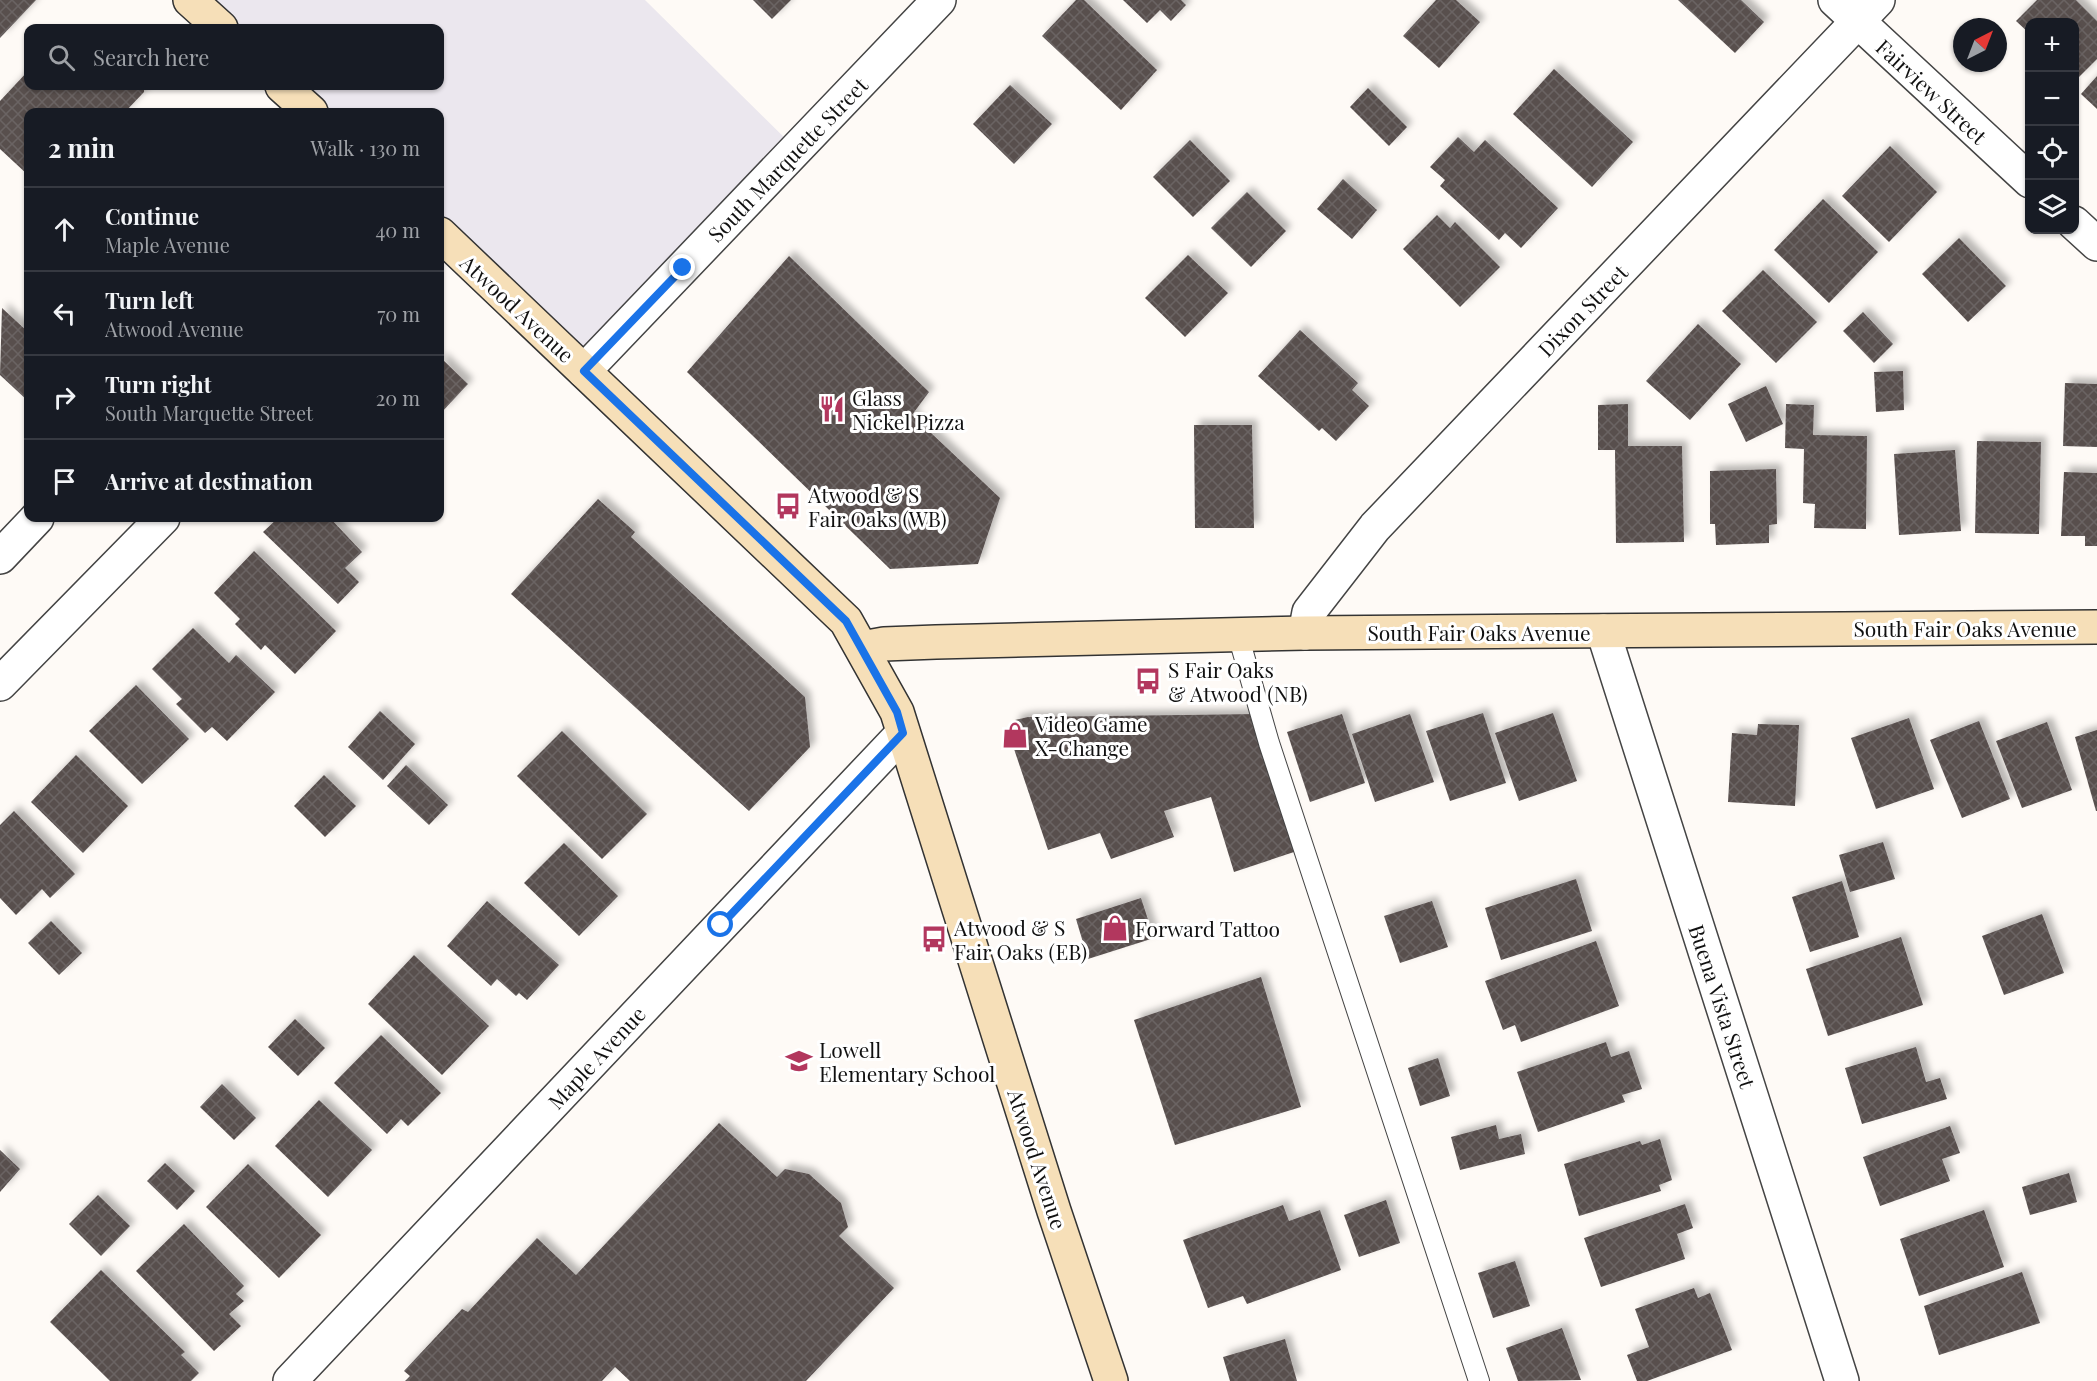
<!DOCTYPE html>
<html lang="en">
<head>
<meta charset="utf-8">
<style>
  :root { --surface:#171b24; --page:#20242c; --text:#f1f3f6; --muted:#9ea1a6; --line:#363941 }
  body { margin:0; font-family:"Playfair Display",serif; background:var(--page); color:var(--text) }
  .controls { position:absolute; right:18px; top:18px; display:grid; overflow:hidden; border-radius:12px; box-shadow:0 2px 4px #0004 }
  .controls button { width:54px; height:54px; display:grid; place-items:center; padding:0; border:0; border-bottom:2px solid var(--line); background:var(--surface); color:var(--text); font:30px sans-serif }
  .compass { position:absolute; left:1953px; top:18px; width:54px; height:54px; border-radius:50%; background:var(--surface); box-shadow:0 2px 4px #0004; rotate:42deg }
  .stop { position:absolute; width:18px; height:18px; margin:-14px; border:4px solid #1a73e8; border-radius:50%; background:#fff }
  .stop.end { background:#1a73e8; border-color:#fff; box-shadow:0 2px 6px #0008 }
  .list { margin:0; padding:0; list-style:none }
  h2 { display:flex; justify-content:space-between; align-items:center; height:78px; margin:0; padding:0 24px; font-size:26px }
  h2 small { font-size:20px; font-weight:400; color:var(--muted) }
  .list li { display:grid; grid-template-columns:39px 1fr auto; gap:18px; align-items:center; box-sizing:border-box; height:84px; padding:0 24px; border-top:2px solid var(--line) }
  .list b { display:block; font-size:22px; white-space:nowrap }
  .list p { margin:0; font-size:20px; white-space:nowrap; color:var(--muted) }
  .list em { font-size:20px; font-style:normal; color:var(--muted) }
  .icon { flex:none; width:33px; height:33px; fill:none; stroke:currentColor; stroke-width:2; stroke-linecap:round; stroke-linejoin:round }
  .map { position:relative; flex:none; width:2097px; height:1381px; overflow:hidden }
  .search { position:absolute; background:var(--surface); box-shadow:0 2px 4px #0004; left:24px; top:24px; width:420px; height:66px; display:flex; align-items:center; gap:15px; box-sizing:border-box; padding:0 21px; border-radius:12px; color:var(--muted); font-size:22px }
  .panel { position:absolute; background:var(--surface); box-shadow:0 2px 4px #0004; left:24px; top:108px; width:420px; height:414px; border-radius:12px }
  .map>svg:first-child { display:block }
  .industrial { fill:#ebe7ee }
  .building { fill:url(#building-cross-hatch); filter:url(#shadow) }
  .lines { fill:none; stroke-linecap:round; stroke-linejoin:round }
  .lane-casing { stroke:#444; stroke-width:22 }
  .street-casing { stroke:#444; stroke-width:36 }
  .secondary-casing { stroke:#333; stroke-width:36 }
  .lane { stroke:#fff; stroke-width:20 }
  .street { stroke:#fff; stroke-width:33 }
  .secondary { stroke:#f6dfb8; stroke-width:33 }
  .route { stroke:#1a73e8; stroke-width:8 }
  .labels { text-anchor:middle; dominant-baseline:central; stroke-width:6; stroke-linejoin:round; paint-order:stroke }
  .street-label { font-size:21px; fill:#111; stroke:#fff }
  .poi-label { font-size:21px; fill:#111; stroke:#fff; text-anchor:start }
</style>
</head>
<body>
<div class="map">
<svg width="2097" height="1381" viewBox="0 0 2097 1381">
  <defs>
    <pattern id="building-cross-hatch" width="8" height="8" patternUnits="userSpaceOnUse" patternTransform="scale(1.5)"><rect width="8" height="8" fill="#584f4e"/><path d="M0 0l8 8M0 8l8-8" fill="none" stroke="#6b6463"/></pattern>
    <filter id="shadow"><feDropShadow dx="5.5" dy="-5.5" stdDeviation="3" flood-color="#0004"/></filter>
  </defs>
  <rect width="100%" height="100%" fill="#fefaf6"/>
  <path class="industrial" d="M 190,0 L 645,0 L 796,149 L 584,371 L 440,234 L 440,112 L 311,112 L 282,86 L 440,86 L 440,28 L 221,28 Z"/>
  <g class="building">
    <path d="M 0,0 L 36,0 L 0,38 Z"/>
    <path d="M 753,0 L 791,0 L 772,19 Z"/>
    <path d="M 1076,0 L 1084,0 L 1157,70 L 1121,110 L 1042,36 Z"/>
    <path d="M 1123,0 L 1181,0 L 1186,5 L 1171,21 L 1160,10 L 1147,23 Z"/>
    <path d="M 1436,0 L 1456,0 L 1480,22 L 1439,68 L 1403,36 Z"/>
    <path d="M 1678,0 L 1741,0 L 1764,22 L 1735,53 Z"/>
    <path d="M 2037,0 L 2076,0 L 2097,21 L 2097,59 L 2076,80 L 2074,22 L 2030,22 L 2030,34 L 2016,21 Z"/>
    <path d="M 1554,69 L 1633,142 L 1592,187 L 1513,114 Z"/>
    <path d="M 28,71 L 28,86 L 144,86 L 144,92 L 125,112 L 28,112 L 28,175 L 0,149 L 0,101 Z"/>
    <path d="M 2097,76 L 2097,109 L 2081,94 Z"/>
    <path d="M 1010,85 L 1052,124 L 1014,164 L 973,124 Z"/>
    <path d="M 1368,88 L 1407,127 L 1389,146 L 1350,107 Z"/>
    <path d="M 1458,137 L 1474,152 L 1485,140 L 1558,208 L 1521,248 L 1505,233 L 1499,240 L 1440,186 L 1445,180 L 1430,167 Z"/>
    <path d="M 1190,140 L 1230,181 L 1193,217 L 1153,177 Z"/>
    <path d="M 1890,146 L 1937,192 L 1889,242 L 1842,196 Z"/>
    <path d="M 1343,179 L 1377,210 L 1352,239 L 1317,209 Z"/>
    <path d="M 1247,192 L 1286,231 L 1251,267 L 1211,228 Z"/>
    <path d="M 1823,199 L 1878,252 L 1829,303 L 1774,250 Z"/>
    <path d="M 1437,215 L 1450,228 L 1455,222 L 1500,267 L 1460,307 L 1403,249 Z"/>
    <path d="M 1959,238 L 2006,286 L 1968,322 L 1922,274 Z"/>
    <path d="M 1188,255 L 1228,293 L 1185,337 L 1145,298 Z"/>
    <path d="M 789,256 L 929,392 L 912,415 L 1000,498 L 978,564 L 890,569 L 687,372 Z"/>
    <path d="M 1763,270 L 1817,322 L 1776,363 L 1722,311 Z"/>
    <path d="M 2,308 L 28,332 L 28,401 L 0,375 Z"/>
    <path d="M 1863,312 L 1893,344 L 1874,363 L 1843,331 Z"/>
    <path d="M 1698,324 L 1741,364 L 1690,420 L 1646,381 Z"/>
    <path d="M 1300,330 L 1358,383 L 1352,390 L 1369,406 L 1336,441 L 1322,428 L 1319,431 L 1258,376 Z"/>
    <path d="M 440,357 L 468,384 L 440,414 Z"/>
    <path d="M 1903,371 L 1904,410 L 1876,412 L 1874,372 Z"/>
    <path d="M 2065,383 L 2097,384 L 2097,447 L 2063,446 Z"/>
    <path d="M 1766,386 L 1783,424 L 1746,442 L 1728,404 Z"/>
    <path d="M 1628,404 L 1628,446 L 1682,446 L 1684,542 L 1616,543 L 1615,450 L 1598,450 L 1598,405 Z"/>
    <path d="M 1786,404 L 1814,405 L 1813,435 L 1867,436 L 1866,529 L 1814,528 L 1815,504 L 1803,503 L 1804,449 L 1785,448 Z"/>
    <path d="M 1194,425 L 1252,425 L 1254,528 L 1195,528 Z"/>
    <path d="M 1977,441 L 2041,442 L 2039,534 L 1975,533 Z"/>
    <path d="M 1955,450 L 1961,531 L 1899,535 L 1894,454 Z"/>
    <path d="M 1776,469 L 1777,524 L 1769,525 L 1769,543 L 1716,545 L 1715,524 L 1710,524 L 1710,471 Z"/>
    <path d="M 2064,472 L 2097,473 L 2097,546 L 2085,546 L 2085,536 L 2061,536 Z"/>
    <path d="M 598,499 L 635,532 L 631,537 L 805,697 L 810,747 L 749,811 L 511,594 Z"/>
    <path d="M 278,518 L 330,518 L 362,552 L 345,568 L 359,582 L 338,604 L 263,532 Z"/>
    <path d="M 254,551 L 336,631 L 295,674 L 265,645 L 261,650 L 235,624 L 240,619 L 214,593 Z"/>
    <path d="M 193,628 L 229,663 L 236,655 L 275,692 L 227,741 L 212,727 L 205,733 L 176,704 L 182,699 L 152,669 Z"/>
    <path d="M 136,685 L 189,739 L 142,784 L 89,731 Z"/>
    <path d="M 380,711 L 415,744 L 383,780 L 348,747 Z"/>
    <path d="M 1483,713 L 1506,783 L 1450,801 L 1426,731 Z"/>
    <path d="M 1553,713 L 1577,781 L 1519,801 L 1495,733 Z"/>
    <path d="M 1258,714 L 1303,849 L 1234,872 L 1211,797 L 1164,811 L 1174,837 L 1111,859 L 1100,833 L 1048,850 L 1011,740 L 1015,720 L 1028,717 Z"/>
    <path d="M 1342,714 L 1365,783 L 1310,802 L 1287,732 Z"/>
    <path d="M 1410,714 L 1434,782 L 1375,802 L 1352,734 Z"/>
    <path d="M 1909,718 L 1934,789 L 1876,809 L 1851,738 Z"/>
    <path d="M 1979,721 L 2010,799 L 1962,818 L 1930,740 Z"/>
    <path d="M 2047,722 L 2072,790 L 2022,808 L 1996,741 Z"/>
    <path d="M 1758,724 L 1799,725 L 1795,806 L 1728,802 L 1732,733 L 1757,735 Z"/>
    <path d="M 2097,730 L 2097,811 L 2096,811 L 2075,737 Z"/>
    <path d="M 562,731 L 647,814 L 602,859 L 517,776 Z"/>
    <path d="M 76,755 L 128,806 L 83,853 L 31,802 Z"/>
    <path d="M 406,765 L 448,805 L 429,825 L 387,786 Z"/>
    <path d="M 324,775 L 356,806 L 325,837 L 294,806 Z"/>
    <path d="M 14,811 L 75,874 L 50,898 L 42,889 L 16,915 L 0,898 L 0,825 Z"/>
    <path d="M 1883,842 L 1895,879 L 1850,892 L 1839,855 Z"/>
    <path d="M 564,843 L 618,896 L 579,936 L 524,883 Z"/>
    <path d="M 1576,879 L 1592,931 L 1501,960 L 1485,908 Z"/>
    <path d="M 1842,881 L 1859,937 L 1810,952 L 1792,897 Z"/>
    <path d="M 1141,898 L 1154,938 L 1088,959 L 1076,919 Z"/>
    <path d="M 487,901 L 559,965 L 527,1000 L 519,993 L 516,996 L 497,979 L 491,986 L 447,946 Z"/>
    <path d="M 1432,901 L 1448,947 L 1400,963 L 1384,916 Z"/>
    <path d="M 2042,914 L 2064,973 L 2004,995 L 1982,936 Z"/>
    <path d="M 51,921 L 82,953 L 59,975 L 28,943 Z"/>
    <path d="M 1901,937 L 1923,1005 L 1828,1036 L 1806,969 Z"/>
    <path d="M 1596,941 L 1619,1006 L 1521,1042 L 1515,1025 L 1503,1030 L 1485,981 Z"/>
    <path d="M 414,955 L 489,1026 L 442,1075 L 368,1004 Z"/>
    <path d="M 1261,977 L 1301,1107 L 1175,1145 L 1134,1020 Z"/>
    <path d="M 295,1019 L 325,1048 L 298,1076 L 268,1047 Z"/>
    <path d="M 381,1035 L 441,1093 L 408,1126 L 401,1119 L 387,1134 L 334,1083 Z"/>
    <path d="M 1606,1042 L 1611,1057 L 1629,1051 L 1642,1089 L 1622,1095 L 1625,1102 L 1538,1132 L 1517,1072 Z"/>
    <path d="M 1916,1047 L 1926,1082 L 1940,1078 L 1947,1099 L 1862,1124 L 1845,1068 Z"/>
    <path d="M 1438,1058 L 1450,1096 L 1420,1106 L 1408,1068 Z"/>
    <path d="M 222,1084 L 256,1118 L 234,1140 L 200,1107 Z"/>
    <path d="M 319,1100 L 372,1150 L 328,1197 L 275,1146 Z"/>
    <path d="M 719,1123 L 777,1177 L 785,1169 L 809,1174 L 841,1203 L 848,1227 L 839,1236 L 894,1288 L 806,1381 L 630,1381 L 615,1367 L 602,1381 L 405,1381 L 410,1376 L 404,1371 L 462,1309 L 468,1312 L 537,1238 L 576,1275 Z"/>
    <path d="M 1496,1125 L 1499,1139 L 1521,1134 L 1525,1154 L 1460,1170 L 1451,1137 Z"/>
    <path d="M 1950,1126 L 1960,1153 L 1942,1159 L 1950,1181 L 1880,1206 L 1863,1157 Z"/>
    <path d="M 1660,1139 L 1672,1180 L 1659,1185 L 1661,1191 L 1579,1216 L 1564,1164 L 1640,1141 L 1642,1145 Z"/>
    <path d="M 0,1150 L 20,1169 L 0,1192 Z"/>
    <path d="M 165,1163 L 195,1191 L 177,1210 L 147,1181 Z"/>
    <path d="M 248,1164 L 321,1235 L 279,1278 L 206,1207 Z"/>
    <path d="M 2069,1173 L 2077,1202 L 2030,1215 L 2022,1187 Z"/>
    <path d="M 98,1195 L 130,1226 L 101,1256 L 69,1224 Z"/>
    <path d="M 1386,1200 L 1400,1243 L 1359,1257 L 1344,1215 Z"/>
    <path d="M 1685,1204 L 1693,1228 L 1677,1234 L 1685,1259 L 1601,1287 L 1584,1238 Z"/>
    <path d="M 1283,1205 L 1289,1221 L 1320,1210 L 1341,1270 L 1247,1304 L 1243,1296 L 1208,1308 L 1183,1240 Z"/>
    <path d="M 1984,1210 L 2004,1267 L 1919,1296 L 1900,1239 Z"/>
    <path d="M 184,1224 L 244,1286 L 236,1294 L 244,1301 L 229,1314 L 241,1326 L 214,1351 L 136,1271 Z"/>
    <path d="M 1515,1261 L 1530,1306 L 1493,1318 L 1478,1273 Z"/>
    <path d="M 101,1270 L 185,1352 L 181,1355 L 199,1373 L 191,1381 L 110,1381 L 50,1322 Z"/>
    <path d="M 2022,1272 L 2040,1323 L 1939,1355 L 1924,1306 Z"/>
    <path d="M 1694,1288 L 1698,1298 L 1710,1293 L 1732,1350 L 1647,1381 L 1637,1381 L 1627,1355 L 1649,1347 L 1635,1309 Z"/>
    <path d="M 1562,1328 L 1581,1380 L 1518,1381 L 1506,1348 Z"/>
    <path d="M 1285,1339 L 1297,1381 L 1230,1381 L 1223,1357 Z"/>
  </g>
  <g class="lines">
    <g class="lane-casing">
      <path id="lane" d="M 1238,635 L 1269,743 L 1479,1381"/>
    </g>
    <g class="street-casing">
      <g id="street">
        <path d="M 1835,0 L 2030,181"/>
        <path d="M 2074,223 L 2097,244"/>
        <path d="M 584,371 L 939,0"/>
        <path d="M 0,557 L 37,518"/>
        <path d="M 1603,631 L 1842,1381"/>
        <path d="M 1305,633 L 1309,612 L 1375,527 L 1878,0"/>
        <path d="M 0,684 L 163,518"/>
        <path d="M 290,1381 L 903,733"/>
      </g>
    </g>
    <g class="secondary-casing">
      <g id="secondary">
        <path d="M 190,0 L 221,28"/>
        <path d="M 282,86 L 311,112"/>
        <path d="M 440,234 L 846,621 L 897,712 L 1054,1211 L 1111,1381"/>
        <path d="M 862,648 L 884,644 L 936,642 L 1305,633 L 2097,627"/>
      </g>
    </g>
    <use href="#lane" class="lane"/>
    <use href="#street" class="street"/>
    <use href="#secondary" class="secondary"/>
  </g>
  <g class="lines">
    <path class="route" d="M 683,268 L 584,371 L 846,621 L 897,712 L 903,733 L 721,925"/>
  </g>
  <defs>
    <g id="restaurant-bare" transform="scale(2.07)"><path d="M-5-6h1v4h1v-4h1v4h1v-4h1v5L-1.5 .5V6h-2V.5L-5-1ZM5-6V6H3V1.5H1.5Q1.5-4 5-6Z" fill="#b2375e" stroke="#fff" stroke-width="2.5" paint-order="stroke"/></g>
    <g id="bus-bare" transform="scale(2.07)"><path d="M-5-6H5V4H4V6H2V4H-2V6H-4V4H-5ZM-3.5-4V0h7V-4ZM-3.5 1.2v1.5H-2V1.2ZM2 1.2v1.5H3.5V1.2Z" fill="#b2375e" stroke="#fff" stroke-width="2.5" paint-order="stroke"/></g>
    <g id="shop-bare" transform="scale(2.07)"><path d="M-5-2.5h2.3a2.7 3.5 0 0 1 5.4 0H5L5.5 6h-11ZM-1.5-2.5h3a1.5 2.3 0 0 0-3 0Z" fill="#b2375e" stroke="#fff" stroke-width="2.5" paint-order="stroke"/></g>
    <g id="school-bare" transform="scale(2.07)"><path d="M0-5L7-2L0 1L-7-2ZM-4 1L0 2.5L4 1V4Q0 6-4 4Z" fill="#b2375e" stroke="#fff" stroke-width="2.5" paint-order="stroke"/></g>
  </defs>
  <g fill-rule="evenodd">
    <use href="#restaurant-bare" x="832" y="409"/>
    <use href="#bus-bare" x="788" y="506"/>
    <use href="#bus-bare" x="1148" y="681"/>
    <use href="#shop-bare" x="1015" y="735"/>
    <use href="#shop-bare" x="1115" y="928"/>
    <use href="#bus-bare" x="934" y="939"/>
    <use href="#school-bare" x="799" y="1061"/>
  </g>
  <g class="labels">
    <g class="street-label">
      <text transform="translate(1932 91) rotate(43)">Fairview Street</text>
      <text transform="translate(787 159) rotate(-46)">South Marquette Street</text>
      <text transform="translate(518 308) rotate(43)">Atwood Avenue</text>
      <text transform="translate(1582 310) rotate(-46)">Dixon Street</text>
      <text x="1965" y="628">South Fair Oaks Avenue</text>
      <text x="1479" y="632">South Fair Oaks Avenue</text>
      <text transform="translate(1723 1006) rotate(72)">Buena Vista Street</text>
      <text transform="translate(596 1057) rotate(-47)">Maple Avenue</text>
      <text transform="translate(1038 1159) rotate(72)">Atwood Avenue</text>
    </g>
    <g class="poi-label">
      <text x="852" y="397">Glass<tspan x="852" dy="24">Nickel Pizza</tspan></text>
      <text x="808" y="494">Atwood &amp; S<tspan x="808" dy="24">Fair Oaks (WB)</tspan></text>
      <text x="1168" y="669">S Fair Oaks<tspan x="1168" dy="24">&amp; Atwood (NB)</tspan></text>
      <text x="1035" y="723">Video Game<tspan x="1035" dy="24">X-Change</tspan></text>
      <text x="954" y="927">Atwood &amp; S<tspan x="954" dy="24">Fair Oaks (EB)</tspan></text>
      <text x="1135" y="928">Forward Tattoo</text>
      <text x="819" y="1049">Lowell<tspan x="819" dy="24">Elementary School</tspan></text>
    </g>
  </g>
</svg>
<div class="controls">
<button>+</button>
<button>−</button>
<button><svg class="icon" aria-label="locate" viewBox="0 0 24 24"><circle cx="12" cy="12" r="6"/><path d="M12 2v4M12 18v4M2 12h4M18 12h4"/></svg></button>
<button><svg class="icon" aria-label="layers" viewBox="0 0 24 24"><path d="M12 4l9 5-9 5-9-5zM3 14l9 5 9-5"/></svg></button>
</div>
<svg class="compass" viewBox="-18 -18 36 36"><path d="M0-13l5 13h-10z" fill="#e53935"/><path d="M0 13l5-13h-10z" fill="#9ea1a6"/></svg>
<div class="stop" style="left:721px;top:925px"></div>
<div class="stop end" style="left:683px;top:268px"></div>
<div class="search"><svg class="icon" aria-label="search" viewBox="0 0 24 24"><circle cx="10" cy="10" r="6"/><path d="M15 15l6 6"/></svg>Search here</div>
<section class="panel">
<h2>2 min<small>Walk · 130 m</small></h2>
<ul class="list">
<li><svg class="icon" aria-label="ahead" viewBox="0 0 24 24"><path d="M12 20V5M6 11l6-6 6 6"/></svg><div><b>Continue</b><p>Maple Avenue</p></div><em>40 m</em></li>
<li><svg class="icon" aria-label="left" viewBox="0 0 24 24"><path d="M17 20v-9H6M10 6l-5 5 5 5"/></svg><div><b>Turn left</b><p>Atwood Avenue</p></div><em>70 m</em></li>
<li><svg class="icon" aria-label="right" viewBox="0 0 24 24"><path d="M7 20v-9h11M14 6l5 5-5 5"/></svg><div><b>Turn right</b><p>South Marquette Street</p></div><em>20 m</em></li>
<li><svg class="icon" aria-label="arrive" viewBox="0 0 24 24"><path d="M6 21V4h12l-3 4 3 4H6"/></svg><div><b>Arrive at destination</b></div></li>
</ul>
</section>
</div>
</body>
</html>
